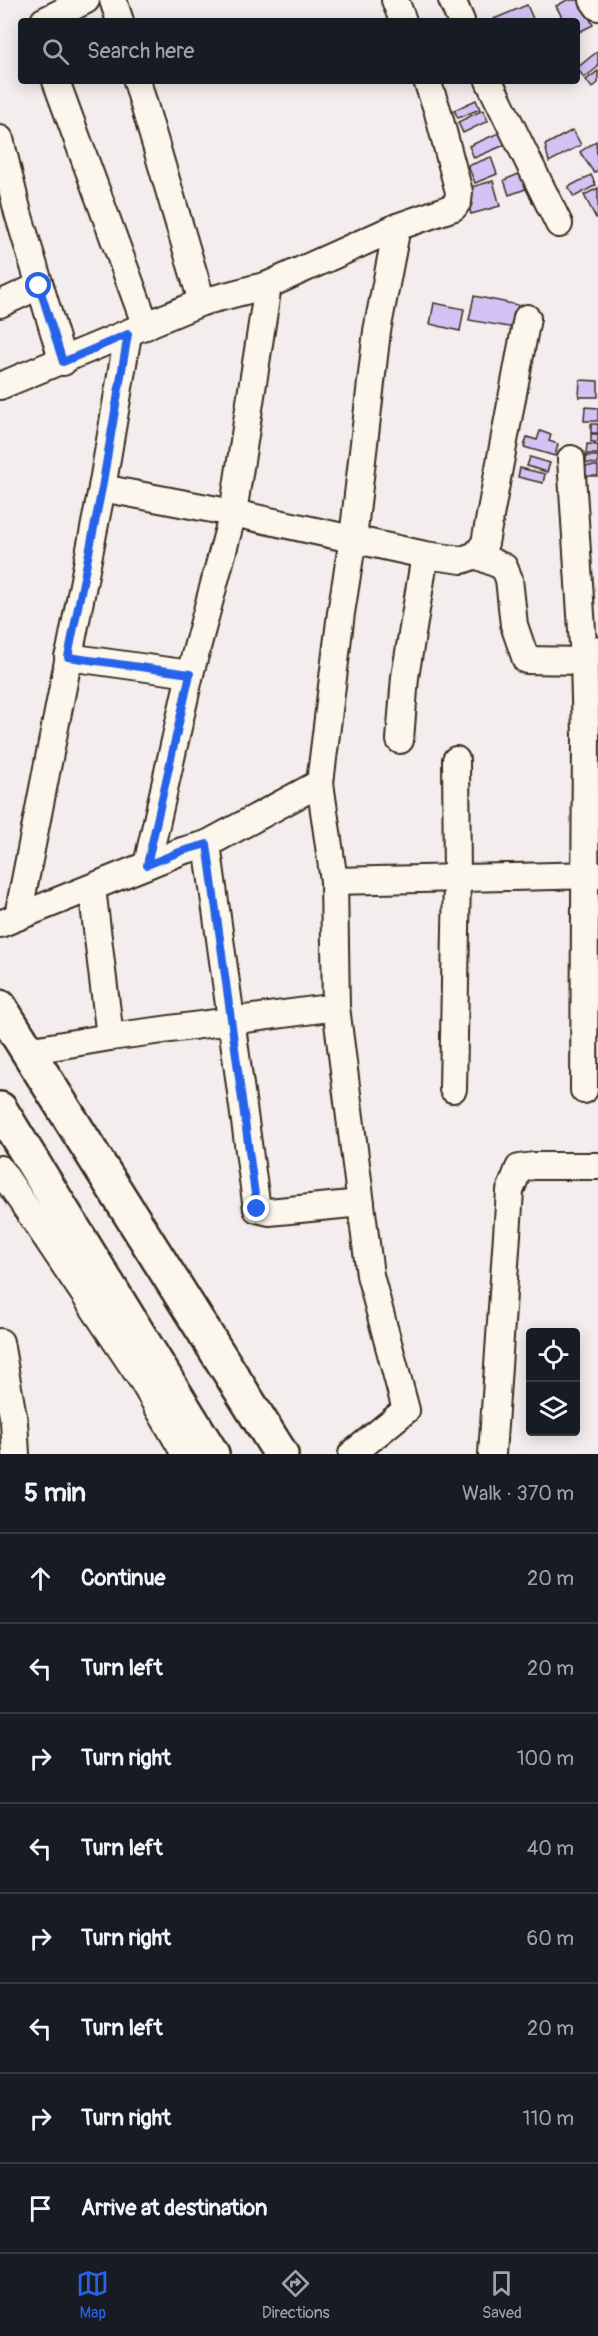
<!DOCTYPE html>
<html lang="en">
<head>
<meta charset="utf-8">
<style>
  :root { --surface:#171b24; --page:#242831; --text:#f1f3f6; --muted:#9ea1a6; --line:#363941; --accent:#2563eb }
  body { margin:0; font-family:Pangolin,sans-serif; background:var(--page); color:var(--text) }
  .controls { position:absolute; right:18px; bottom:18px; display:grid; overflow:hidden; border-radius:6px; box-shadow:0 3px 15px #0003 }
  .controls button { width:54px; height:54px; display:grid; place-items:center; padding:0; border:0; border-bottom:2px solid var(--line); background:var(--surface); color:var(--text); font:30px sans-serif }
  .stop { position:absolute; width:18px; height:18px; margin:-14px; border:4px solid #2563eb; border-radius:50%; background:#fff }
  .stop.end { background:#2563eb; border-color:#fff; box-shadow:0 2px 6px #0008 }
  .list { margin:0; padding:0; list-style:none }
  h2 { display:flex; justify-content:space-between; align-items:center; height:78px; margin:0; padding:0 24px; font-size:26px }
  h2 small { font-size:20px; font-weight:400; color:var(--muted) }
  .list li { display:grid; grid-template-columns:39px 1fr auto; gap:18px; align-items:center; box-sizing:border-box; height:90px; padding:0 24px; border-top:2px solid var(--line) }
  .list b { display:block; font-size:22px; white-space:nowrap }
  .list em { font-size:20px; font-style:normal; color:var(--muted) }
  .icon { flex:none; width:33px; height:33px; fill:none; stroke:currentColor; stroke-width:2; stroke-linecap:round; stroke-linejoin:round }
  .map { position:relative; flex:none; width:598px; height:1454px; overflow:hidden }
  .search { position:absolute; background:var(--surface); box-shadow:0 3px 15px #0003; left:18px; right:18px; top:18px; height:66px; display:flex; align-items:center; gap:15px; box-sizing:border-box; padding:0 21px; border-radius:6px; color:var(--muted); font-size:22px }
  .sheet { height:798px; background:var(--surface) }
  nav { display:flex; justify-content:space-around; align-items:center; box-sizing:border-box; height:84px; border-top:2px solid var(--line); background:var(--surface); font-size:16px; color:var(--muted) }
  nav a { display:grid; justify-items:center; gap:3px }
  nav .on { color:var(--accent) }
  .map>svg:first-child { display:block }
  .building { fill:#d3c3f5; stroke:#3b2a1e; stroke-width:1.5 }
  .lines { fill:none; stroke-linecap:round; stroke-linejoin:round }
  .street-casing { stroke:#3b2a1e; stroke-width:30 }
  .highway-casing { stroke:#3b2a1e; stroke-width:38 }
  .street { stroke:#fbf7ec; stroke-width:26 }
  .highway { stroke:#fbf7ec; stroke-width:33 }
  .route { stroke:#2563eb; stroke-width:8 }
</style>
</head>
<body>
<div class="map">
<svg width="598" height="1454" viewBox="0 0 598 1454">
  <rect width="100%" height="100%" fill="#f3edee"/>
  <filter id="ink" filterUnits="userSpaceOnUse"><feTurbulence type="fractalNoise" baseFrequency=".0167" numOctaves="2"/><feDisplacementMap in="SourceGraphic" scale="12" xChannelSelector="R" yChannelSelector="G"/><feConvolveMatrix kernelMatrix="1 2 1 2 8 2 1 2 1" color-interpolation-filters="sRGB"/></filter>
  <g filter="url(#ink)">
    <g class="building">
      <path d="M 567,0 L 580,0 L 593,25 L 577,33 L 577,21 L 564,21 L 556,6 Z"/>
      <path d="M 527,5 L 534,21 L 495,21 L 494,19 Z"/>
      <path d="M 598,51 L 598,67 L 584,78 L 577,68 Z"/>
      <path d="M 598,71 L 598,83 L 592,88 L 586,80 Z"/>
      <path d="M 476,100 L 480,109 L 458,118 L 454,110 Z"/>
      <path d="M 483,110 L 488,121 L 463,133 L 458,122 Z"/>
      <path d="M 508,129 L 514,141 L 474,158 L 469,146 Z"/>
      <path d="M 573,130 L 581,145 L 549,162 L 545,145 Z"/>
      <path d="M 596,141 L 598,170 L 594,173 L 580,152 Z"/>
      <path d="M 491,157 L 497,174 L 475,183 L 468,166 Z"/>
      <path d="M 529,170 L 534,186 L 509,195 L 504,180 Z"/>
      <path d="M 591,175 L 596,185 L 574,197 L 568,187 Z"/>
      <path d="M 493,181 L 500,206 L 471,214 L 464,189 Z"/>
      <path d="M 598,188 L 598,217 L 596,218 L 584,195 Z"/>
      <path d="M 474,296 L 518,305 L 514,328 L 469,320 Z"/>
      <path d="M 434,303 L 464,309 L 460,331 L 430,324 Z"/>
      <path d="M 580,380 L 598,381 L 598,397 L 579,397 Z"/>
      <path d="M 585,407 L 598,408 L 598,421 L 584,421 Z"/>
      <rect x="591" y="424" width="7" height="9"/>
      <path d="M 540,431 L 551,435 L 549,441 L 558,444 L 555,456 L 524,447 L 527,437 L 537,440 Z"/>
      <rect x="591" y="434" width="7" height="8"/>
      <path d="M 587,444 L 598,445 L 598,454 L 586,454 Z"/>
      <path d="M 586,456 L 598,456 L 598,464 L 586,463 Z"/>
      <path d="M 530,457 L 550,463 L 547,472 L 527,466 Z"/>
      <rect x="584" y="466" width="14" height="10"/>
      <path d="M 520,468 L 545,474 L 543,483 L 518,477 Z"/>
    </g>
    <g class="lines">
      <g class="street-casing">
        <g id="street">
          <path d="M 113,0 L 120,21"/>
          <path d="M 395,0 L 403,21"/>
          <path d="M 452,0 L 461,21"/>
          <path d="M 593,0 L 598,7"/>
          <path d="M 44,21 L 86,0"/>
          <path d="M 56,81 L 146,326"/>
          <path d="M 137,81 L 202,302"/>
          <path d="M 489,81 L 559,224"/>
          <path d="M 0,139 L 18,213 L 63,362"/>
          <path d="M 397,227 L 454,207 L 458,201 L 459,192 L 437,109 L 427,81"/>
          <path d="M 0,304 L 39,286"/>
          <path d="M 0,386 L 202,302 L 268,285 L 397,227 L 377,331 L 353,538 L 341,613 L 320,783 L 207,844 L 182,851 L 0,924"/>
          <path d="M 571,459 L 584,661 L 586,736 L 584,1090"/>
          <path d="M 102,488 L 233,513 L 425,555 L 462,560 L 476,555 L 485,543 L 527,318"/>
          <path d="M 476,555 L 504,567 L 509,579 L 514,625 L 526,660 L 584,661 L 596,650"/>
          <path d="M 68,657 L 190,674"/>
          <path d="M 400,740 L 405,677 L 425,555"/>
          <path d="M 320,783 L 334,881 L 336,1007 L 370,1275 L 406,1410 L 352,1454"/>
          <path d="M 207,844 L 257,1209 L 269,1212 L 361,1203"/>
          <path d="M 147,865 L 190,674 L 233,513 L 268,285"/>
          <path d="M 334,881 L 598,875"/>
          <path d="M 92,888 L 110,1037"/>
          <path d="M 18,916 L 102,488 L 128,334"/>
          <path d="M 27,1051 L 110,1037 L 336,1007"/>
          <path d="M 453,1089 L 457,877 L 456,760"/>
          <path d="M 0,1169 L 142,1380 L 185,1454"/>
          <path d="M 0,1342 L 14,1422 L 16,1454"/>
          <path d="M 492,1454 L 510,1191 L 519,1168 L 534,1166 L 598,1166"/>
        </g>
      </g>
      <g class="highway-casing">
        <g id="highway">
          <path d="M 0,1007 L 281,1454"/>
          <path d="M 0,1109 L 212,1454"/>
        </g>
      </g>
      <use href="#street" class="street"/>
      <use href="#highway" class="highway"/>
    </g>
  </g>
  <g class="lines" filter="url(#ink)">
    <path class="route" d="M 39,286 L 63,362 L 128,334 L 102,488 L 68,657 L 190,674 L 147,865 L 182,851 L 207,844 L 257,1209"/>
  </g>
</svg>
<div class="controls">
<button><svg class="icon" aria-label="locate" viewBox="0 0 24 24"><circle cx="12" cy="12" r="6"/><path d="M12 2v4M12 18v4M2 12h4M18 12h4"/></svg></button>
<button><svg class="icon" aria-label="layers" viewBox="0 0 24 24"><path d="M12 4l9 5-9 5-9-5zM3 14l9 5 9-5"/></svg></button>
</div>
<div class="stop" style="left:39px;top:286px"></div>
<div class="stop end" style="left:257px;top:1209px"></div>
<div class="search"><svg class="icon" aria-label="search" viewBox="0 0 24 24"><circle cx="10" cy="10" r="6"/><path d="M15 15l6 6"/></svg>Search here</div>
</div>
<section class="sheet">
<h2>5 min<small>Walk · 370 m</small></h2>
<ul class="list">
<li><svg class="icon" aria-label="ahead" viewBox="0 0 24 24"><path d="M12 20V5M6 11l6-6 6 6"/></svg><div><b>Continue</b></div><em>20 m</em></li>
<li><svg class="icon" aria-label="left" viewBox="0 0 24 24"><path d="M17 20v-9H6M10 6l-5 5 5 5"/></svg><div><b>Turn left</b></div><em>20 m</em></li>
<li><svg class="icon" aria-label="right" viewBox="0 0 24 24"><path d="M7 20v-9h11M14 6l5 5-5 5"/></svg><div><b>Turn right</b></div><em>100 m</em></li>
<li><svg class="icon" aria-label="left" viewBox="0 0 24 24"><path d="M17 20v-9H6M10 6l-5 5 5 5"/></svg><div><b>Turn left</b></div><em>40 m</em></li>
<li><svg class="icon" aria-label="right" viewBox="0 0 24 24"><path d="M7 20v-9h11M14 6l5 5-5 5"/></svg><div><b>Turn right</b></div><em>60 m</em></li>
<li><svg class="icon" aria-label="left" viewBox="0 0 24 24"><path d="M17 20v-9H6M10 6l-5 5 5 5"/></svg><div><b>Turn left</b></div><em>20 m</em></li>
<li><svg class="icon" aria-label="right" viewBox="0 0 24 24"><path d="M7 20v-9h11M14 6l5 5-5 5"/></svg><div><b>Turn right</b></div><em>110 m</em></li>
<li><svg class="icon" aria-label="arrive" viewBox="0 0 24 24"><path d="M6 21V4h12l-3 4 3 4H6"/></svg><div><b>Arrive at destination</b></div></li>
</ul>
</section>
<nav>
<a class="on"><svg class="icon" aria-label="map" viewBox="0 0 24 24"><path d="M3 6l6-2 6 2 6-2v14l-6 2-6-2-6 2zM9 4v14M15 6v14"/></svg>Map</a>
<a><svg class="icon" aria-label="directions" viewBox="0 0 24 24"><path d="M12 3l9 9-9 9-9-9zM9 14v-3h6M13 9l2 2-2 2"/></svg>Directions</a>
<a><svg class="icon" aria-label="saved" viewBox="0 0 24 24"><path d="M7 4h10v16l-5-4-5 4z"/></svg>Saved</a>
</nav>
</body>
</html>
